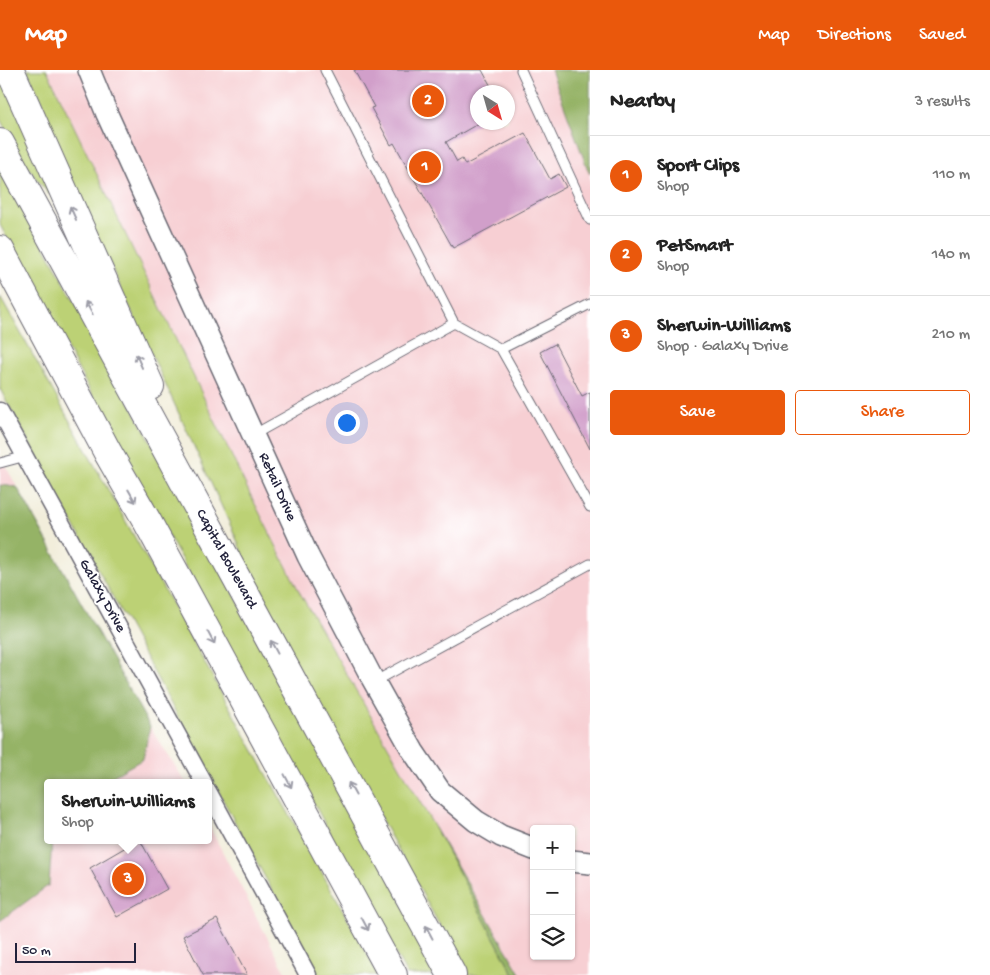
<!DOCTYPE html>
<html lang="en">
<head>
<meta charset="utf-8">
<style>
  :root { --surface:#fff; --page:#f2f2f2; --text:#222; --muted:#767676; --line:#e0e0e0; --accent:#ea580c }
  body { margin:0; font-family:"Gochi Hand",sans-serif; background:var(--page); color:var(--text) }
  .controls { position:absolute; right:15px; bottom:15px; display:grid; overflow:hidden; border-radius:5px; box-shadow:0 1px 4px #0004 }
  .controls button { width:45px; height:45px; display:grid; place-items:center; padding:0; border:0; border-bottom:1px solid var(--line); background:var(--surface); color:var(--text); font:25px sans-serif }
  .compass { position:absolute; left:470px; top:15px; width:45px; height:45px; border-radius:50%; background:var(--surface); box-shadow:0 1px 4px #0004; rotate:143deg }
  .scale { position:absolute; left:15px; bottom:12px; width:121px; box-sizing:border-box; padding-left:5px; border:2px solid #22223b; border-top:0; font-size:14px; line-height:18px; white-space:nowrap; color:#22223b; -webkit-text-stroke:4px #fff; paint-order:stroke }
  .you { position:absolute; left:346px; top:352px; width:18px; height:18px; margin:-12px; border:4px solid #fff; border-radius:50%; background:#1a73e8; box-shadow:0 0 0 8px #1a73e833 }
  .badge { display:grid; place-items:center; width:32px; height:32px; border-radius:50%; background:var(--accent); color:#fff; font-size:16px; font-weight:700 }
  .pin { position:absolute; translate:-50% -50%; border:2px solid #fff; box-shadow:0 1px 5px #0006 }
  .popup { position:absolute; left:44px; top:709px; width:168px; height:65px; box-sizing:border-box; display:grid; place-content:center; border-radius:5px; background:var(--surface); filter:drop-shadow(0 1px 4px #0005); font-size:16px; white-space:nowrap; color:var(--muted) }
  .popup b { font-size:19px; color:var(--text) }
  .popup::after { content:''; position:absolute; left:50%; top:100%; margin-left:-10px; border:10px solid transparent; border-top-color:var(--surface) }
  .list { margin:0; padding:0; list-style:none }
  h2 { display:flex; justify-content:space-between; align-items:center; height:65px; margin:0; padding:0 20px; font-size:21px }
  h2 small { font-size:16px; font-weight:400; color:var(--muted) }
  .list li { display:grid; grid-template-columns:32px 1fr auto; gap:15px; align-items:center; box-sizing:border-box; height:80px; padding:0 20px; border-top:1px solid var(--line) }
  .list b { display:block; font-size:19px; white-space:nowrap }
  .list p { margin:0; font-size:16px; white-space:nowrap; color:var(--muted) }
  .list em { font-size:16px; font-style:normal; color:var(--muted) }
  .actions { display:flex; gap:10px; padding:15px 20px }
  .actions a { flex:1; padding:11px 0; border:1px solid var(--accent); border-radius:5px; text-align:center; font-size:18px; color:var(--accent) }
  .actions .main { background:var(--accent); color:#fff }
  .icon { flex:none; width:28px; height:28px; fill:none; stroke:currentColor; stroke-width:2; stroke-linecap:round; stroke-linejoin:round }
  .map { position:relative; flex:none; width:590px; height:905px; overflow:hidden }
  header { display:flex; align-items:center; gap:30px; box-sizing:border-box; height:70px; padding:0 25px; background:var(--accent); color:#fff }
  header strong { font-size:24px }
  nav { display:flex; gap:28px; margin-inline-start:auto; font-size:18px }
  main { display:flex }
  aside { flex:1; background:var(--surface) }
  .map>svg:first-child { display:block }
  .built { fill:#f7cfd3; fill-rule:evenodd }
  .green { fill:#bcd175; stroke:#6f7a58 }
  .forest { fill:#95b366; stroke:#5c6a50 }
  .building { fill:#d19fca }
  .lines { fill:none; stroke-linecap:round; stroke-linejoin:round }
  .service-casing { stroke:#6b6973; stroke-width:11 }
  .minor-casing { stroke:#6b6973; stroke-width:19 }
  .tertiary-casing { stroke:#6b6973; stroke-width:24 }
  .motorway-casing { stroke:#6b6973; stroke-width:30 }
  .service { stroke:#fff; stroke-width:9 }
  .minor { stroke:#fff; stroke-width:16 }
  .tertiary { stroke:#fff; stroke-width:21 }
  .motorway { stroke:#fff; stroke-width:28 }
  .oneway { stroke:#9c9ca7 }
  .labels { text-anchor:middle; dominant-baseline:central; stroke-width:4; stroke-linejoin:round; paint-order:stroke }
  .street-label { font-size:15px; fill:#22223b; stroke:#fff }
</style>
</head>
<body>
<header>
<strong>Map</strong>
<nav><a>Map</a><a>Directions</a><a>Saved</a></nav>
</header>
<main>
<div class="map">
<svg width="590" height="905" viewBox="0 0 590 905">
  <rect width="100%" height="100%" fill="#fff"/>
  <filter id="ink" filterUnits="userSpaceOnUse"><feTurbulence type="fractalNoise" baseFrequency=".02" numOctaves="2"/><feDisplacementMap in="SourceGraphic" scale="10" xChannelSelector="R" yChannelSelector="G"/><feConvolveMatrix kernelMatrix="1 2 1 2 8 2 1 2 1" color-interpolation-filters="sRGB"/></filter>
  <filter id="wash" filterUnits="userSpaceOnUse"><feTurbulence type="fractalNoise" baseFrequency=".0096" numOctaves="4" result="noise"/><feDisplacementMap in="SourceGraphic" scale="20" xChannelSelector="R" yChannelSelector="G"/><feGaussianBlur stdDeviation="1.12" result="paint"/><feColorMatrix in="noise" values="0 0 0 0 0 0 0 0 0 0 0 0 0 0 0 0 0 1.4 0 .05"/><feComposite in="paint" operator="in"/></filter>
  <g filter="url(#wash)">
    <rect width="100%" height="100%" fill="#f2eedb"/>
    <g class="built">
      <path d="M 47,0 L 590,0 L 590,905 L 521,905 L 298,524 ZM 478,22 L 508,22 L 508,52 L 478,52 ZM 534,759 L 571,759 L 571,886 L 534,886 Z"/>
      <path d="M 0,386 L 150,657 L 186,713 L 48,713 L 48,770 L 208,770 L 208,754 L 287,905 L 0,905 Z"/>
    </g>
    <g class="green">
      <path d="M 0,0 L 54,122 L 49,124 L 34,106 L 16,79 L 0,49 Z"/>
      <path d="M 27,0 L 47,0 L 249,422 L 300,523 L 435,758 L 514,905 L 467,905 L 264,536 L 234,463 L 54,73 L 42,31 Z"/>
      <path d="M 0,95 L 442,905 L 407,905 L 0,155 Z"/>
      <path d="M 0,226 L 379,905 L 318,905 L 0,319 Z"/>
    </g>
    <g class="forest">
      <path d="M 551,0 L 590,0 L 590,104 L 589,103 Z"/>
      <path d="M 0,415 L 17,417 L 150,657 L 143,689 L 101,713 L 48,713 L 48,770 L 52,770 L 49,815 L 0,851 Z"/>
      <path d="M 435,758 L 521,905 L 514,905 Z"/>
    </g>
    <g id="blocks">
      <g class="building">
        <path d="M 354,0 L 482,0 L 494,22 L 478,22 L 478,52 L 481,52 L 446,72 L 457,92 L 462,89 L 465,95 L 525,63 L 550,109 L 559,104 L 566,117 L 453,178 L 394,73 L 391,75 L 371,38 L 374,37 Z"/>
        <path d="M 555,274 L 582,326 L 590,322 L 590,379 L 540,282 Z"/>
        <path d="M 138,770 L 140,770 L 167,819 L 117,847 L 90,798 Z"/>
        <path d="M 217,849 L 247,905 L 203,905 L 183,866 Z"/>
      </g>
    </g>
  </g>
  <g filter="url(#ink)">
    <use href="#blocks" fill-opacity="0" stroke="#6b6973" stroke-width="1"/>
    <g class="lines">
      <g class="service-casing">
        <g id="service">
          <path d="M 325,0 L 454,253 L 501,279 L 590,437"/>
          <path d="M 521,0 L 590,150"/>
          <path d="M 501,279 L 590,234"/>
          <path d="M 253,365 L 454,253"/>
          <path d="M 0,393 L 26,386"/>
          <path d="M 374,612 L 590,494"/>
        </g>
      </g>
      <g class="minor-casing">
        <g id="minor">
          <path d="M 0,341 L 204,713"/>
          <path d="M 208,721 L 308,905"/>
        </g>
      </g>
      <g class="tertiary-casing">
        <g id="tertiary">
          <path d="M 89,0 L 107,44 L 308,486 L 372,608 L 413,681 L 440,721 L 476,751 L 501,766 L 534,779"/>
          <path d="M 571,791 L 590,793"/>
        </g>
      </g>
      <g class="motorway-casing">
        <g id="motorway">
          <path d="M 10,0 L 150,316"/>
          <path d="M 0,73 L 452,905"/>
          <path d="M 0,180 L 108,383 L 147,451 L 393,905"/>
        </g>
      </g>
      <use href="#service" class="service"/>
      <use href="#minor" class="minor"/>
      <use href="#tertiary" class="tertiary"/>
      <use href="#motorway" class="motorway"/>
    </g>
    <defs><path id="oneway-shaft" d="M-6 0H5M1.5-3L5.5 0L1.5 3" fill="none" stroke-width="1.6" stroke-linecap="round" stroke-linejoin="round" transform="scale(1.25)"/></defs>
    <g class="oneway">
      <use href="#oneway-shaft" transform="translate(73 143) rotate(-114)"/>
      <use href="#oneway-shaft" transform="translate(89 238) rotate(-119)"/>
      <use href="#oneway-shaft" transform="translate(139 291) rotate(-114)"/>
      <use href="#oneway-shaft" transform="translate(132 426) rotate(60)"/>
      <use href="#oneway-shaft" transform="translate(211 568) rotate(62)"/>
      <use href="#oneway-shaft" transform="translate(274 577) rotate(-118)"/>
      <use href="#oneway-shaft" transform="translate(288 711) rotate(62)"/>
      <use href="#oneway-shaft" transform="translate(352 719) rotate(-119)"/>
      <use href="#oneway-shaft" transform="translate(365 854) rotate(62)"/>
      <use href="#oneway-shaft" transform="translate(429 862) rotate(-118)"/>
    </g>
  </g>
  <g class="labels">
    <g class="street-label">
      <text transform="translate(277 417) rotate(66)">Retail Drive</text>
      <text transform="translate(226 489) rotate(61)">Capital Boulevard</text>
      <text transform="translate(102 526) rotate(61)">Galaxy Drive</text>
    </g>
  </g>
</svg>
<div class="controls">
<button>+</button>
<button>−</button>
<button><svg class="icon" aria-label="layers" viewBox="0 0 24 24"><path d="M12 4l9 5-9 5-9-5zM3 14l9 5 9-5"/></svg></button>
</div>
<svg class="compass" viewBox="-18 -18 36 36"><path d="M0-13l5 13h-10z" fill="#e53935"/><path d="M0 13l5-13h-10z" fill="#767676"/></svg>
<div class="scale">50 m</div>
<div class="you"></div>
<div class="pin badge" style="left:425px;top:97px">1</div>
<div class="pin badge" style="left:428px;top:31px">2</div>
<div class="pin badge" style="left:128px;top:809px">3</div>
<div class="popup"><b>Sherwin-Williams</b>Shop</div>
</div>
<aside>
<h2>Nearby<small>3 results</small></h2>
<ul class="list">
<li><span class="badge">1</span><div><b>Sport Clips</b><p>Shop</p></div><em>110 m</em></li>
<li><span class="badge">2</span><div><b>PetSmart</b><p>Shop</p></div><em>140 m</em></li>
<li><span class="badge">3</span><div><b>Sherwin-Williams</b><p>Shop · Galaxy Drive</p></div><em>210 m</em></li>
</ul>
<div class="actions"><a class="main">Save</a><a>Share</a></div>
</aside>
</main>
</body>
</html>
